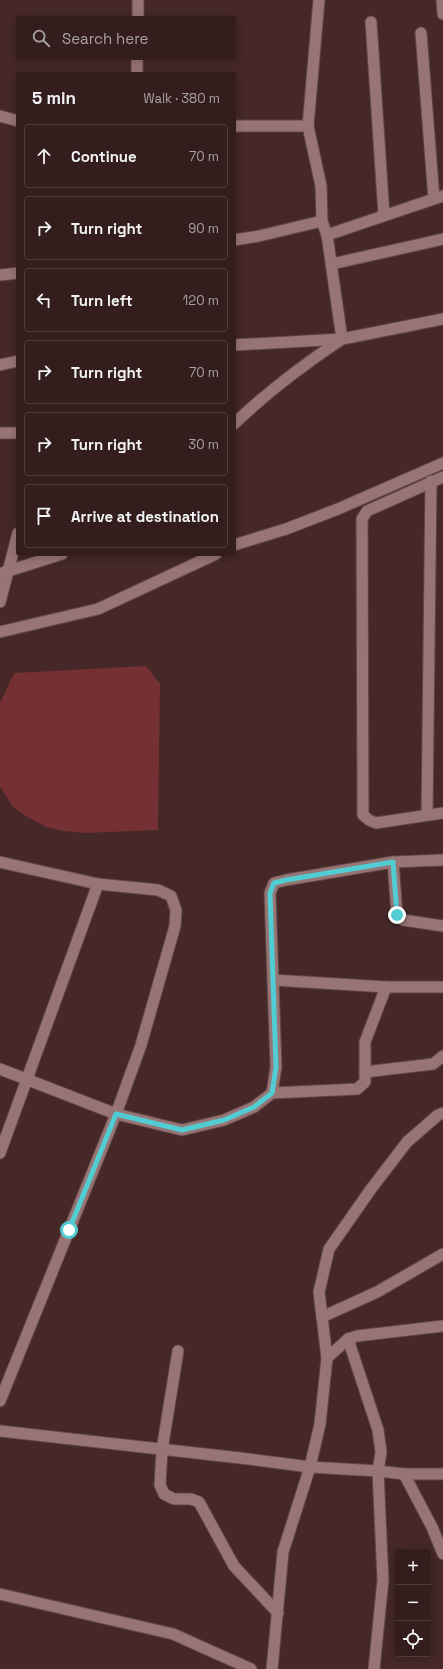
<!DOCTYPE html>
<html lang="en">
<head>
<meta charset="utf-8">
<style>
  :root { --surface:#341e1d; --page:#3f2b2a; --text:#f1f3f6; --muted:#a9a2a4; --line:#4e3c3b }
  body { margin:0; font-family:"Space Grotesk",sans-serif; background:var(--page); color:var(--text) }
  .controls { position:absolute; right:12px; bottom:12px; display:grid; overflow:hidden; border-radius:4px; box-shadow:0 2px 10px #0003 }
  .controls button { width:36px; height:36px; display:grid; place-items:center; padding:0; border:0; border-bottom:1px solid var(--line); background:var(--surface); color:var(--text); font:20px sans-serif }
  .stop { position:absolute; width:12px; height:12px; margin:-9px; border:3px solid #51ccd3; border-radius:50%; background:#fff }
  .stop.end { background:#51ccd3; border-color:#fff; box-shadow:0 1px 4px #0008 }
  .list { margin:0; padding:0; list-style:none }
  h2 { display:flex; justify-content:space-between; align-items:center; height:52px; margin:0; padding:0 16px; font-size:17px }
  h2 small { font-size:13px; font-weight:400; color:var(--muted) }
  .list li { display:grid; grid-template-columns:26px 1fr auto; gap:12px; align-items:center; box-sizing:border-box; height:64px; margin:0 8px 8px; padding:0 8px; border:1px solid var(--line); border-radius:4px }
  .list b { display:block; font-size:15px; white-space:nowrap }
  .list em { font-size:13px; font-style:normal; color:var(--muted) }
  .icon { flex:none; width:22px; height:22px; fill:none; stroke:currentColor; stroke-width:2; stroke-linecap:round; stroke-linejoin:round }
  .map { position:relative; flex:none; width:443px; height:1669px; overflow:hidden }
  .search { position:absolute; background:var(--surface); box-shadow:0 2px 10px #0003; left:16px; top:16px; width:220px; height:44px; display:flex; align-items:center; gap:10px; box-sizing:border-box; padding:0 14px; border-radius:4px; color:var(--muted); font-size:15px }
  .panel { position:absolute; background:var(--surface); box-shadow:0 2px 10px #0003; left:16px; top:72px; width:220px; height:484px; border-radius:4px }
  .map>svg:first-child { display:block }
  .green { fill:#743033 }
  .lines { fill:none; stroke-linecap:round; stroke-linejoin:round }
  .minor-casing { stroke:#614748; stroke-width:13 }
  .minor { stroke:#987574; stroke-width:11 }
  .route { stroke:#51ccd3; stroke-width:5 }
</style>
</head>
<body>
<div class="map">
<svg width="443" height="1669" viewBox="0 0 443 1669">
  <rect width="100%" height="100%" fill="#452827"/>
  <path class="green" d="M 146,666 L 160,684 L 158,830 L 86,833 L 63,831 L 46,827 L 26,816 L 12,806 L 0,786 L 0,703 L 14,673 Z"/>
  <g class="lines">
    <g class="minor-casing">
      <g id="minor">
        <path d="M 319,0 L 308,126 L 321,186 L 322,221 L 327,235 L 342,339"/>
        <path d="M 442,0 L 443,14"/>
        <path d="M 138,18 L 138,0"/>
        <path d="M 371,22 L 384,215"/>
        <path d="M 421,33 L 434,199"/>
        <path d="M 137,74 L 137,58"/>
        <path d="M 0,116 L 18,121"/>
        <path d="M 234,126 L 308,126"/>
        <path d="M 327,235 L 443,196"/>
        <path d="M 234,240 L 259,236 L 322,221"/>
        <path d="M 332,264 L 443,239"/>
        <path d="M 0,275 L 18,273"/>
        <path d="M 234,345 L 342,339 L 443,319"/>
        <path d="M 0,365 L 18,361"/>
        <path d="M 234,424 C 267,392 303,365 342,339"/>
        <path d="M 0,433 L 18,433"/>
        <path d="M 443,477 L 367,511 L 362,519 L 363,815 L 369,820 L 376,823 L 443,813"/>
        <path d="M 234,545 L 286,529 L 338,509 L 443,463"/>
        <path d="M 2,573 L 62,554"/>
        <path d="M 0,602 L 18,533"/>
        <path d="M 0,632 L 98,609 L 216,554"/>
        <path d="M 427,815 L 431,481"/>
        <path d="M 0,862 L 98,884 L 158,890 L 171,896 L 176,910 L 175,926 L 141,1045 L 116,1114 L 0,1401"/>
        <path d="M 393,862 L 397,915 L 403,920 L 443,926"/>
        <path d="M 273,980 L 386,987 L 443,987"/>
        <path d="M 0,1069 L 116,1114 L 182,1130 L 224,1120 L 254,1107 L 272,1093 L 357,1089 L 365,1082 L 365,1042 L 386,987"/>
        <path d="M 365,1072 L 433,1064 L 443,1056"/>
        <path d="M 272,1093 L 276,1067 L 270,893 L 274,883 L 286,880 L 393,862 L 443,860"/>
        <path d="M 0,1153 L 98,884"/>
        <path d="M 322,1317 L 377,1292 L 443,1254"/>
        <path d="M 348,1339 L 378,1430 L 381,1452 L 378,1471 L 383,1580 L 374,1669"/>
        <path d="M 178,1351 L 162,1450 L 160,1485 L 164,1494 L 174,1499 L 191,1499 L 199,1502 L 234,1566 L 278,1613"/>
        <path d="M 327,1358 L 348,1339 L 357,1336 L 443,1326"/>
        <path d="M 0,1431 L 240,1458 L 310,1467 L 378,1471 L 404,1474 L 443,1474"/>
        <path d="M 404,1474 L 432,1527 L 443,1554"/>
        <path d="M 0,1594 L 173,1634 L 251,1669"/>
        <path d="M 272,1669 L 283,1552 L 310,1467 L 320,1424 L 327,1358 L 319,1292 L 329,1249 L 371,1189 L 407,1142 L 438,1115 L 443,1113"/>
      </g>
    </g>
    <use href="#minor" class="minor"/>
  </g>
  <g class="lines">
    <path class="route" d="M 69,1230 L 116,1114 L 182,1130 L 224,1120 L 254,1107 L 272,1093 L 276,1067 L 270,893 L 274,883 L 286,880 L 393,862 L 397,915"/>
  </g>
</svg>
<div class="controls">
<button>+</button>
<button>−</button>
<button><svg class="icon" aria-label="locate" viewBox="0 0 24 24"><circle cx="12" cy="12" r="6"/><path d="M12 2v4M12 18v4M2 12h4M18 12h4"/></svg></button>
</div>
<div class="stop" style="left:69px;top:1230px"></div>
<div class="stop end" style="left:397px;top:915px"></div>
<div class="search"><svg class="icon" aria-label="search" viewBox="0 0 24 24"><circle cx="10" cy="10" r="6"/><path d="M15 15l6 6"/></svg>Search here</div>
<section class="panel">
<h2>5 min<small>Walk · 380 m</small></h2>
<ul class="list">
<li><svg class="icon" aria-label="ahead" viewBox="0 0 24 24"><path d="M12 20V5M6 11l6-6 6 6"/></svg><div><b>Continue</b></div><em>70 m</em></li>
<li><svg class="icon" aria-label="right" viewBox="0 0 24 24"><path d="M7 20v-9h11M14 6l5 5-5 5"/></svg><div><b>Turn right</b></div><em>90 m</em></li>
<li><svg class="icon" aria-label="left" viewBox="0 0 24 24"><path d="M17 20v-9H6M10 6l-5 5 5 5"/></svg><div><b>Turn left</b></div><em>120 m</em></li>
<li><svg class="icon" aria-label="right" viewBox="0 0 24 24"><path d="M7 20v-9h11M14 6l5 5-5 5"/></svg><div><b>Turn right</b></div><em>70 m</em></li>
<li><svg class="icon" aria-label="right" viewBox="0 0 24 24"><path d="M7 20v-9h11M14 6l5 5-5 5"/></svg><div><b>Turn right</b></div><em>30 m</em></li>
<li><svg class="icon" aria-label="arrive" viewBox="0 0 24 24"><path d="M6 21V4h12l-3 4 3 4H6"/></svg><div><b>Arrive at destination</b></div></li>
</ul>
</section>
</div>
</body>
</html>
